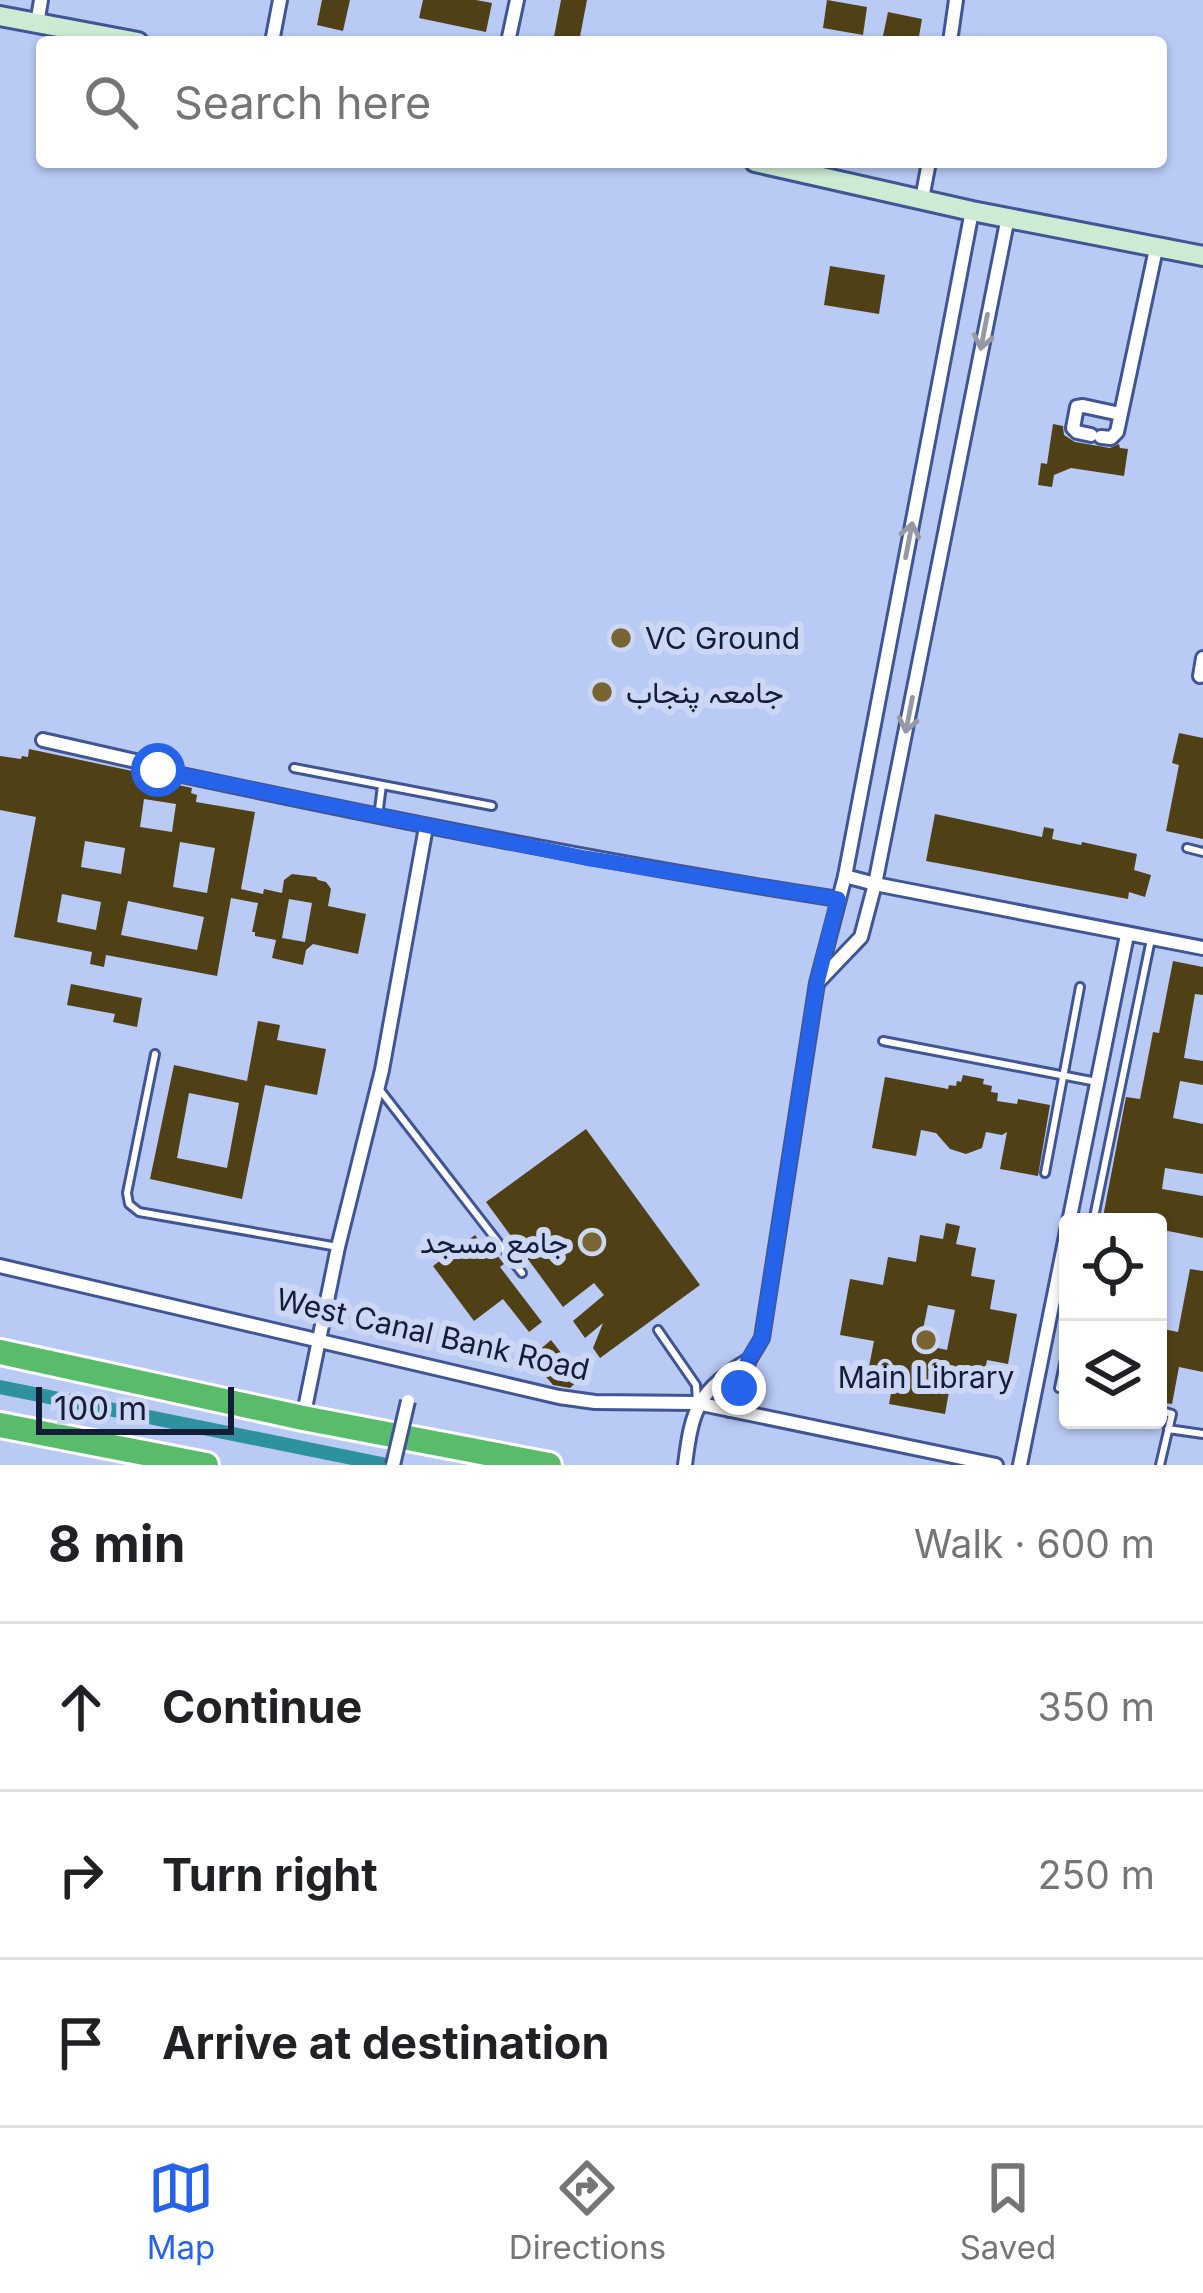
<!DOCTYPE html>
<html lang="en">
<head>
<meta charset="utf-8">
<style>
  :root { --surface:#fff; --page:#f2f2f2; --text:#202124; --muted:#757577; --line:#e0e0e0; --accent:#2563eb }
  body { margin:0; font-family:Inter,Vazirmatn,sans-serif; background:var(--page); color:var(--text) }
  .controls { position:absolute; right:36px; bottom:36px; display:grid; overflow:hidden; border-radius:12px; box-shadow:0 3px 9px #0004 }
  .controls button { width:108px; height:108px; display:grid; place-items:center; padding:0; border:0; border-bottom:3px solid var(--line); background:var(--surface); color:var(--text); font:60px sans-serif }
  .scale { position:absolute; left:36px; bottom:30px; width:198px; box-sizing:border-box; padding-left:12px; border:6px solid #131d37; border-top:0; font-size:33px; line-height:42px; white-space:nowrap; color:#131d37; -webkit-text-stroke:9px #cbd7f4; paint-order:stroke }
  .stop { position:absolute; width:36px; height:36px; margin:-27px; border:9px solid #2563eb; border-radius:50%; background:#fff }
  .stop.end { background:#2563eb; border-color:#fff; box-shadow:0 3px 12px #0008 }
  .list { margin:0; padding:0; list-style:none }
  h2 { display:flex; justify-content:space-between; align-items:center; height:156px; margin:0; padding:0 48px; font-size:51px }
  h2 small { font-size:39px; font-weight:400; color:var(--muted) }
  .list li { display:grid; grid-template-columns:78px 1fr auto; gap:36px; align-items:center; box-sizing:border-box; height:168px; padding:0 48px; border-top:3px solid var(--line) }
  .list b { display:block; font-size:45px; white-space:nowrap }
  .list em { font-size:39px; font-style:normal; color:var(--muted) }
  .icon { flex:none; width:66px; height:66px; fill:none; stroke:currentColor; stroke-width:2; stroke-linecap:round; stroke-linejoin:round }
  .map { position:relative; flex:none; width:1203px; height:1465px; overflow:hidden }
  .search { position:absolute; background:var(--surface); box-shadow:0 3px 9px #0004; left:36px; right:36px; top:36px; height:132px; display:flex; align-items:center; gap:30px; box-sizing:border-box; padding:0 42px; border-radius:12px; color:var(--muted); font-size:45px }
  .sheet { height:660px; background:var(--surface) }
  nav { display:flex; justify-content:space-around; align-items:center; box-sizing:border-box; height:168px; border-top:3px solid var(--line); background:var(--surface); font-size:33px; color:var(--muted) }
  nav a { display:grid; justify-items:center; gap:6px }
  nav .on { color:var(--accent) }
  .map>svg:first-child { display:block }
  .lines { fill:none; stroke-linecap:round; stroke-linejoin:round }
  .canal { stroke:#2e919f; stroke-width:14 }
  .building { fill:#504015; fill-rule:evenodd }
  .lane-casing { stroke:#405594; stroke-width:12 }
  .street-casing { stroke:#405594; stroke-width:18 }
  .secondary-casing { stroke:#405594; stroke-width:24 }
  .highway-casing { stroke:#fff; stroke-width:30 }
  .lane { stroke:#fff; stroke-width:6 }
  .street { stroke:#fff; stroke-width:12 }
  .secondary { stroke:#cdebd3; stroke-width:18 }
  .highway { stroke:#58bc6b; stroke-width:24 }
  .street-bridge-casing { stroke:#405594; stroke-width:18; stroke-linecap:butt }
  .street-bridge { stroke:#fff; stroke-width:12 }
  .oneway { stroke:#9599a5 }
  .route { stroke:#2563eb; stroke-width:15 }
  .poi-dot { fill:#796534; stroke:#cbd7f4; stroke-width:4.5 }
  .labels { text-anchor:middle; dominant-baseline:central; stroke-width:12; stroke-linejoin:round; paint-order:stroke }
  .poi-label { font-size:30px; fill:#131d37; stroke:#cbd7f4; text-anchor:start }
  .street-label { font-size:30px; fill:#131d37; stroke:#cbd7f4 }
</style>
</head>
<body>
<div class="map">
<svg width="1203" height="1465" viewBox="0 0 1203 1465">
  <rect width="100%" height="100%" fill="#b9caf5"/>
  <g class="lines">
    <path class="canal" d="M 0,1387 L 387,1465"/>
  </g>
  <g class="building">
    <path d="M 322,0 L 350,0 L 343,31 L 317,25 Z"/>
    <path d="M 423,0 L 476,0 L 492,3 L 486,32 L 419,18 Z"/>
    <path d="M 561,0 L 587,0 L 579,42 L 553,42 Z"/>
    <path d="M 827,0 L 867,7 L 863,35 L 823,28 Z"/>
    <path d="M 888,12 L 922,19 L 918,42 L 883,36 Z"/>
    <path d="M 830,266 L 885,275 L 879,314 L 824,305 Z"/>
    <path d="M 1053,424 L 1063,426 L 1064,435 L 1075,442 L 1110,448 L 1119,444 L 1120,448 L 1128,449 L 1124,476 L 1071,468 L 1054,475 L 1052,487 L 1038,485 L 1041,463 L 1047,464 Z"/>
    <path d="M 1179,733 L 1203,738 L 1203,839 L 1166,831 L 1179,765 L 1172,763 Z"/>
    <path d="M 29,749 L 137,772 L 142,774 L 142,777 L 192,788 L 191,793 L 197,795 L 196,802 L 255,812 L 241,889 L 263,894 L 264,889 L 282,893 L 284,880 L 292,874 L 316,877 L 318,880 L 326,882 L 331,889 L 328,906 L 366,914 L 358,954 L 313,944 L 306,950 L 303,965 L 272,958 L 276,940 L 255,936 L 255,932 L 252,932 L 258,903 L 231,898 L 217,976 L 106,955 L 104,967 L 90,964 L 92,952 L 14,937 L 36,817 L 0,810 L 0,756 L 21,759 L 22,756 L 28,757 ZM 144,799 L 176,804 L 172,832 L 140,827 ZM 85,841 L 125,848 L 121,874 L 81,867 ZM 180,842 L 215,848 L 207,893 L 173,887 ZM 62,894 L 101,902 L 96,930 L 57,922 ZM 289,899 L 312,903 L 305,942 L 282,938 ZM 128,901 L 204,917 L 197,950 L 121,935 Z"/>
    <path d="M 935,814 L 1042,837 L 1044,827 L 1054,829 L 1052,839 L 1081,845 L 1082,842 L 1137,854 L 1134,870 L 1151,875 L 1145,897 L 1129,892 L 1128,899 L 926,861 Z"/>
    <path d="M 1173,961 L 1203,967 L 1203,995 L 1195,994 L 1184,1058 L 1203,1061 L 1203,1085 L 1180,1081 L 1173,1118 L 1203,1124 L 1203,1174 L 1165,1168 L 1162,1189 L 1203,1196 L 1203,1238 L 1158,1229 L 1158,1222 L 1102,1222 L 1126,1097 L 1140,1099 L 1153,1032 L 1159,1033 Z"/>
    <path d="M 71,984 L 142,998 L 137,1027 L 113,1022 L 115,1014 L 67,1005 Z"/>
    <path d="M 258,1021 L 280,1025 L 277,1040 L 326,1049 L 317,1095 L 265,1085 L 242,1199 L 150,1179 L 174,1065 L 247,1081 ZM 189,1093 L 239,1103 L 227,1168 L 177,1158 Z"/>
    <path d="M 963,1075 L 984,1079 L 983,1084 L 992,1086 L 991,1092 L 998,1093 L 997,1101 L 1017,1104 L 1018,1099 L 1050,1105 L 1038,1176 L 1000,1169 L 1007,1132 L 1002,1135 L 986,1132 L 982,1148 L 966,1154 L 950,1149 L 936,1133 L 921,1130 L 916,1156 L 872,1148 L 885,1077 L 948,1089 L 949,1085 L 956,1086 L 957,1081 L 961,1082 Z"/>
    <path d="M 586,1129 L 700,1285 L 600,1358 L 593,1348 L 603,1323 L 585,1338 L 573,1321 L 604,1295 L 594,1283 L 563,1307 L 486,1202 Z"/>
    <path d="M 946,1223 L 960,1226 L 956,1244 L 976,1248 L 971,1276 L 995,1280 L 990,1309 L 1017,1314 L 1008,1364 L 987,1360 L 981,1392 L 950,1386 L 945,1414 L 889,1404 L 894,1377 L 868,1372 L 874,1341 L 840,1335 L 850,1279 L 883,1285 L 888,1257 L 916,1262 L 920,1235 L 943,1239 ZM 928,1305 L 955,1310 L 947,1350 L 920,1344 Z"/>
    <path d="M 475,1235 L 493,1259 L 497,1255 L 504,1264 L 500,1267 L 542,1322 L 529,1332 L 503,1299 L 474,1321 L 433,1266 Z"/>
    <path d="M 1190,1269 L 1203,1271 L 1203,1372 L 1179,1367 L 1172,1404 L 1158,1402 L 1158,1328 L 1178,1332 Z"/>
    <path d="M 551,1340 L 581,1378 L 570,1388 L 553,1385 L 530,1358 Z"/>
  </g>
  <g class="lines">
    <g class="lane-casing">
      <g id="lane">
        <path d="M 294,768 L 492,806"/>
        <path d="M 378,817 L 382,785"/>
        <path d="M 1187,848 L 1203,852"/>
        <path d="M 883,1041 L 1097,1082"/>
        <path d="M 155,1054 L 127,1193 L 129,1204 L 139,1212 L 338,1247"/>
        <path d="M 380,1090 L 522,1273"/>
        <path d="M 1045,1173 L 1080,987"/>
        <path d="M 1093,1222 L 1151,939"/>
        <path d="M 658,1330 L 696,1385 L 697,1403"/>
        <path d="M 1068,1345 L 1059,1388 L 1068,1390"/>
        <path d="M 1158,1410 L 1172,1414 L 1160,1465"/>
        <path d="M 1168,1429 L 1203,1434"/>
      </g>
    </g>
    <g class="street-casing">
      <g id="street">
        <path d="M 37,24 L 41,0"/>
        <path d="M 272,42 L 280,0"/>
        <path d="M 508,42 L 517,0"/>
        <path d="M 950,42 L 956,0"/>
        <path d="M 922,199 L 929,162"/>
        <path d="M 1091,435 L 1077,432 L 1073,428 L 1077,407 L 1083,406 L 1120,414"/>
        <path d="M 1101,437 L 1111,438 L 1117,432 L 1156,249"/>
        <path d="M 1200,676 L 1203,658"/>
        <path d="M 43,740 L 140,762 L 158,770 C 384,818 610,864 838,899"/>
        <path d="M 845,876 L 875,884 L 1203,948"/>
        <path d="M 818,982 L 861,937 L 875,884 L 1008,217"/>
        <path d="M 1069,1222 L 1127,935"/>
        <path d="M 0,1266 L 559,1397 L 595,1402 L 697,1403 L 996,1465"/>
        <path d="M 730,1410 L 749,1360 L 762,1338 L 817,983 L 845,876 L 972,211"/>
        <path d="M 303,1418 L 338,1247 L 382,1070 L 426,827"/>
        <path d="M 685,1465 C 692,1408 698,1391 749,1360"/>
        <path d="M 1020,1465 L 1068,1226"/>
      </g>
    </g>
    <g class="secondary-casing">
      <g id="secondary">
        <path d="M 0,16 L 138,42"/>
        <path d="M 755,162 L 972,211 L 1203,256"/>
      </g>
    </g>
    <g class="highway-casing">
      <g id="highway">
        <path d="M 0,1352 L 303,1418 L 549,1465"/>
        <path d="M 0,1425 L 206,1465"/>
      </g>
    </g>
    <use href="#lane" class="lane"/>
    <use href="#street" class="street"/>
    <use href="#secondary" class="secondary"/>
    <use href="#highway" class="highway"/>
    <g class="street-bridge-casing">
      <path id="street-bridge" d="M 393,1465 L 408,1401"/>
    </g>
    <use href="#street-bridge" class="street-bridge"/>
  </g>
  <defs><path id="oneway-shaft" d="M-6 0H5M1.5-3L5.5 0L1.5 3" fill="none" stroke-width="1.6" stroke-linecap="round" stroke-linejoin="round" transform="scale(3)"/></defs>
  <g class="oneway">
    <use href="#oneway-shaft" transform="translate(984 332) rotate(101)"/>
    <use href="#oneway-shaft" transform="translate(909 540) rotate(-79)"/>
    <use href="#oneway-shaft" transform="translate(909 715) rotate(101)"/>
  </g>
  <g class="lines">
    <path class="route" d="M 158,770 L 585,858 L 838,899 L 817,983 L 762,1338 L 748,1360 L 739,1388"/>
  </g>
  <g class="poi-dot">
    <circle cx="621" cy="638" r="12"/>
    <circle cx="602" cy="692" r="12"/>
    <circle cx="592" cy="1242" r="12"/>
    <circle cx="926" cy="1340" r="12"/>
  </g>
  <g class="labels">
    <g class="poi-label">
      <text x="645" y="638">VC Ground</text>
      <text x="626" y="692">جامعہ پنجاب</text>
      <text x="568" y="1242" text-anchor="end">جامع مسجد</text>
      <text x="926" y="1377" text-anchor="middle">Main Library</text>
    </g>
    <g class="street-label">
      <text transform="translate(433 1334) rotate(13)">West Canal Bank Road</text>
    </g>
  </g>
</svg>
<div class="controls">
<button><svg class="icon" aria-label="locate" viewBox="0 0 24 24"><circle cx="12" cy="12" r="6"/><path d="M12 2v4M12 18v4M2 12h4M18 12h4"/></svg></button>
<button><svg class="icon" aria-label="layers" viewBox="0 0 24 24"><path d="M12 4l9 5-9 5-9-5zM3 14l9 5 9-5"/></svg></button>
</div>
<div class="scale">100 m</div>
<div class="stop" style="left:158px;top:770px"></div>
<div class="stop end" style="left:739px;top:1388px"></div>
<div class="search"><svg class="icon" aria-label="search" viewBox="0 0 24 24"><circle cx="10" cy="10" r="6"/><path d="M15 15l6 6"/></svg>Search here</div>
</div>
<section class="sheet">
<h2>8 min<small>Walk · 600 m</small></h2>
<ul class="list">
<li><svg class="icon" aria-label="ahead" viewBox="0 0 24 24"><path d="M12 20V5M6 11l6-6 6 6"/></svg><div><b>Continue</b></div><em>350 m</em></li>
<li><svg class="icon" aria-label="right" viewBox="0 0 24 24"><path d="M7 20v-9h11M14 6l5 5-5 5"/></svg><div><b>Turn right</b></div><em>250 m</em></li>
<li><svg class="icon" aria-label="arrive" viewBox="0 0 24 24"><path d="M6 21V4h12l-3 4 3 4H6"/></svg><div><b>Arrive at destination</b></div></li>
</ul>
</section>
<nav>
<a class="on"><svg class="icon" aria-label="map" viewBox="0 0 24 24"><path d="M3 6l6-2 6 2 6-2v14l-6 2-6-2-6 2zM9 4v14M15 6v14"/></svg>Map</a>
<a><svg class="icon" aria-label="directions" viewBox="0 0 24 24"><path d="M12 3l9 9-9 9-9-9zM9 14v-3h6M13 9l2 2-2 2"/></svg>Directions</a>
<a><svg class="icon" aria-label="saved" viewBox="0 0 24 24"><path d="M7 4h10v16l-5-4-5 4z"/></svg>Saved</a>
</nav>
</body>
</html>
